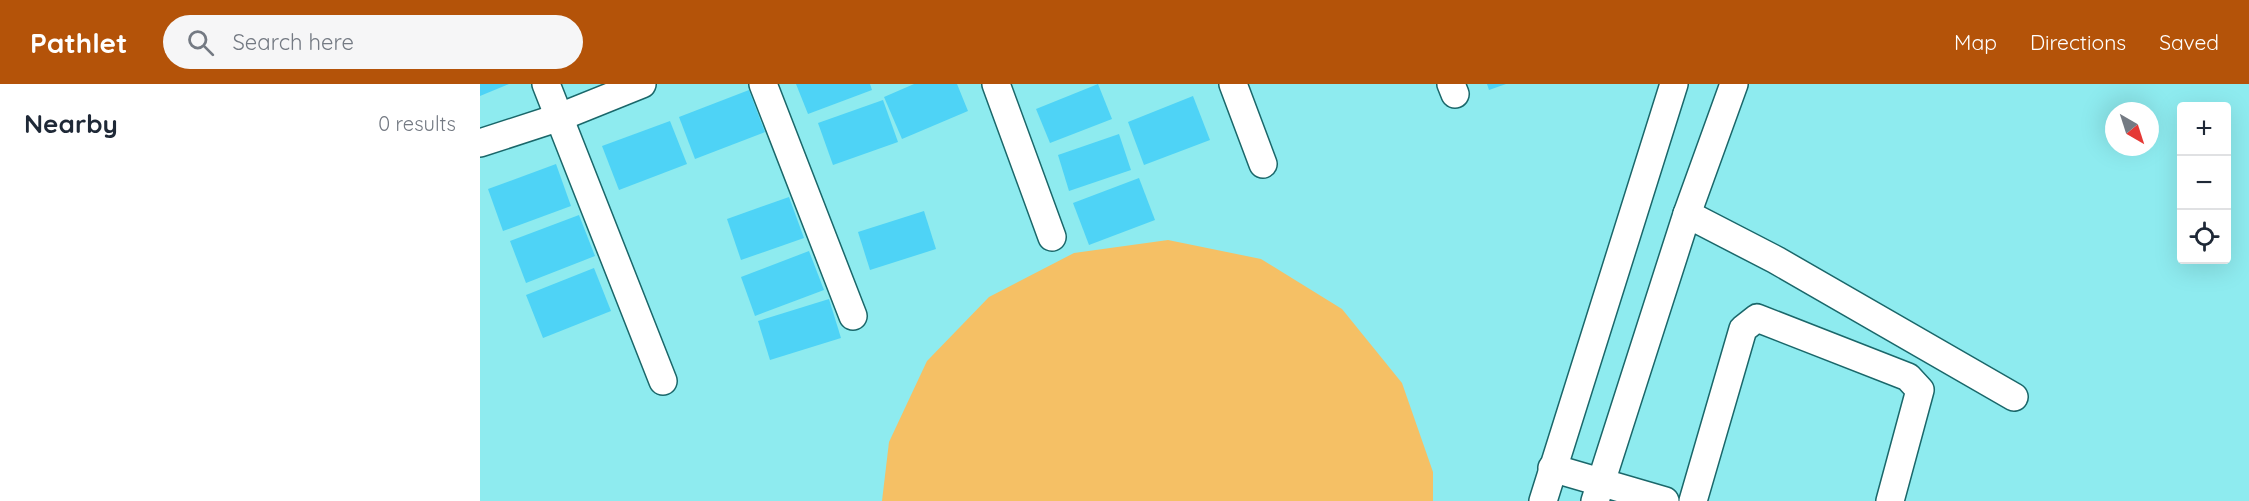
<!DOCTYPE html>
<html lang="en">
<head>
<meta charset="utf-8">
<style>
  :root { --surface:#fff; --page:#f6f6f7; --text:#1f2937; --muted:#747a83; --line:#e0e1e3; --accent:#b45309 }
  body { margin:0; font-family:Quicksand,sans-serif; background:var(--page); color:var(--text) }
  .controls { position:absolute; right:18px; top:18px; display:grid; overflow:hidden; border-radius:6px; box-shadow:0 6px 24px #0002 }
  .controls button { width:54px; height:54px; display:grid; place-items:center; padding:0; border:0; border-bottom:2px solid var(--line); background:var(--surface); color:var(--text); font:30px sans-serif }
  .compass { position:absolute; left:1625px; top:18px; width:54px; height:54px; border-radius:50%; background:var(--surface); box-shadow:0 6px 24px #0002; rotate:141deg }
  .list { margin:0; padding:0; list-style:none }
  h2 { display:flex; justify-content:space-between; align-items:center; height:78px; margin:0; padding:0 24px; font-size:26px }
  h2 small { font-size:20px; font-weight:400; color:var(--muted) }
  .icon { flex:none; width:33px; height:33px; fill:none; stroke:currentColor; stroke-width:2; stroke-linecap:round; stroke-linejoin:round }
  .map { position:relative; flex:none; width:1769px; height:417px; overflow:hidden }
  header { display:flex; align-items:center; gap:36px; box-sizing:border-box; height:84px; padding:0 30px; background:var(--accent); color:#fff }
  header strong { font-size:28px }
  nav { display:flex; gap:33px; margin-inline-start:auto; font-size:21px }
  .search { width:420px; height:54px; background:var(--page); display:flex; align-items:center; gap:15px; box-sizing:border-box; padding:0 21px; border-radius:33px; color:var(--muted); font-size:22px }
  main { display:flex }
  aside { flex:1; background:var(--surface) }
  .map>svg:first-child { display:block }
  .green { fill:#f5c065 }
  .building { fill:#4ed3f6 }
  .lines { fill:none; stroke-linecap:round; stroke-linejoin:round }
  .minor-casing { stroke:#1a676a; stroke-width:30 }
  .minor { stroke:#fff; stroke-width:27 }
</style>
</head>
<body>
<header>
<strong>Pathlet</strong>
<div class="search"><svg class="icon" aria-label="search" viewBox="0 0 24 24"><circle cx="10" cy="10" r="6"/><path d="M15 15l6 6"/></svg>Search here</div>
<nav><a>Map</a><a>Directions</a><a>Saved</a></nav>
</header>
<main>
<aside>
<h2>Nearby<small>0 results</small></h2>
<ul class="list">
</ul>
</aside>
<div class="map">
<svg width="1769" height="417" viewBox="0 0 1769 417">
  <rect width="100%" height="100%" fill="#8eebef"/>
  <path class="green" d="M 688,156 L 781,175 L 862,225 L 922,299 L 953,388 L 953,417 L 402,417 L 409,358 L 447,277 L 509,213 L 594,169 Z"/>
  <g class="building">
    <path d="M 0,0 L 29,0 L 0,12 Z"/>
    <path d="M 316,0 L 390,0 L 392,6 L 328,30 Z"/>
    <path d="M 434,0 L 477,0 L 488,27 L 422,55 L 404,13 Z"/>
    <path d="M 618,0 L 632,35 L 570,59 L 556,25 Z"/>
    <path d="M 1007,0 L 1026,0 L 1009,6 Z"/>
    <path d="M 269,6 L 285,48 L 215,75 L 199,33 Z"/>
    <path d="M 713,12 L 730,56 L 664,81 L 648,38 Z"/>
    <path d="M 403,16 L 418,58 L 353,81 L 338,39 Z"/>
    <path d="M 190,37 L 207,80 L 139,106 L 122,62 Z"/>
    <path d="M 639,50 L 651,86 L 589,107 L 578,71 Z"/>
    <path d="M 76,80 L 91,122 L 23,147 L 8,105 Z"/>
    <path d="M 659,94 L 675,136 L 609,161 L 593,119 Z"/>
    <path d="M 309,113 L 324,154 L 261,176 L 247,135 Z"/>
    <path d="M 444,127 L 456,165 L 390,186 L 378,148 Z"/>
    <path d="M 99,131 L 115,172 L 46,199 L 30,157 Z"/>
    <path d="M 329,167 L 344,206 L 275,232 L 261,193 Z"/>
    <path d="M 114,184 L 131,227 L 63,254 L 46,211 Z"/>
    <path d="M 349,215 L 361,254 L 290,276 L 278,237 Z"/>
  </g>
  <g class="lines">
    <g class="minor-casing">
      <g id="minor">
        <path d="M 66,0 L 183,297"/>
        <path d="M 283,0 L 373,232"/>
        <path d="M 516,0 L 572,153"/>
        <path d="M 753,0 L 783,80"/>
        <path d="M 971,0 L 975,10"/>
        <path d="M 0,59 L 80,33 L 162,0"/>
        <path d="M 1207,130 L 1296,176 L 1534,313"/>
        <path d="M 1072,384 L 1185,417"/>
        <path d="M 1063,417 L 1194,0"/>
        <path d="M 1115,417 L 1207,130 L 1254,0"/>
        <path d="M 1213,417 L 1263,245 L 1277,234 L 1428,293 L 1440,306 L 1410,417"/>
      </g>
    </g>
    <use href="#minor" class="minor"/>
  </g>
</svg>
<div class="controls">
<button>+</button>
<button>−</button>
<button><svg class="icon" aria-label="locate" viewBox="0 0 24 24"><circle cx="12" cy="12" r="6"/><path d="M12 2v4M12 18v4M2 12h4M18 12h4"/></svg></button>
</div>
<svg class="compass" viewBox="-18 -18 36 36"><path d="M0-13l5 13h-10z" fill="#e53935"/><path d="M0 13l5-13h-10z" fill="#747a83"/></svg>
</div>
</main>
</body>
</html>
